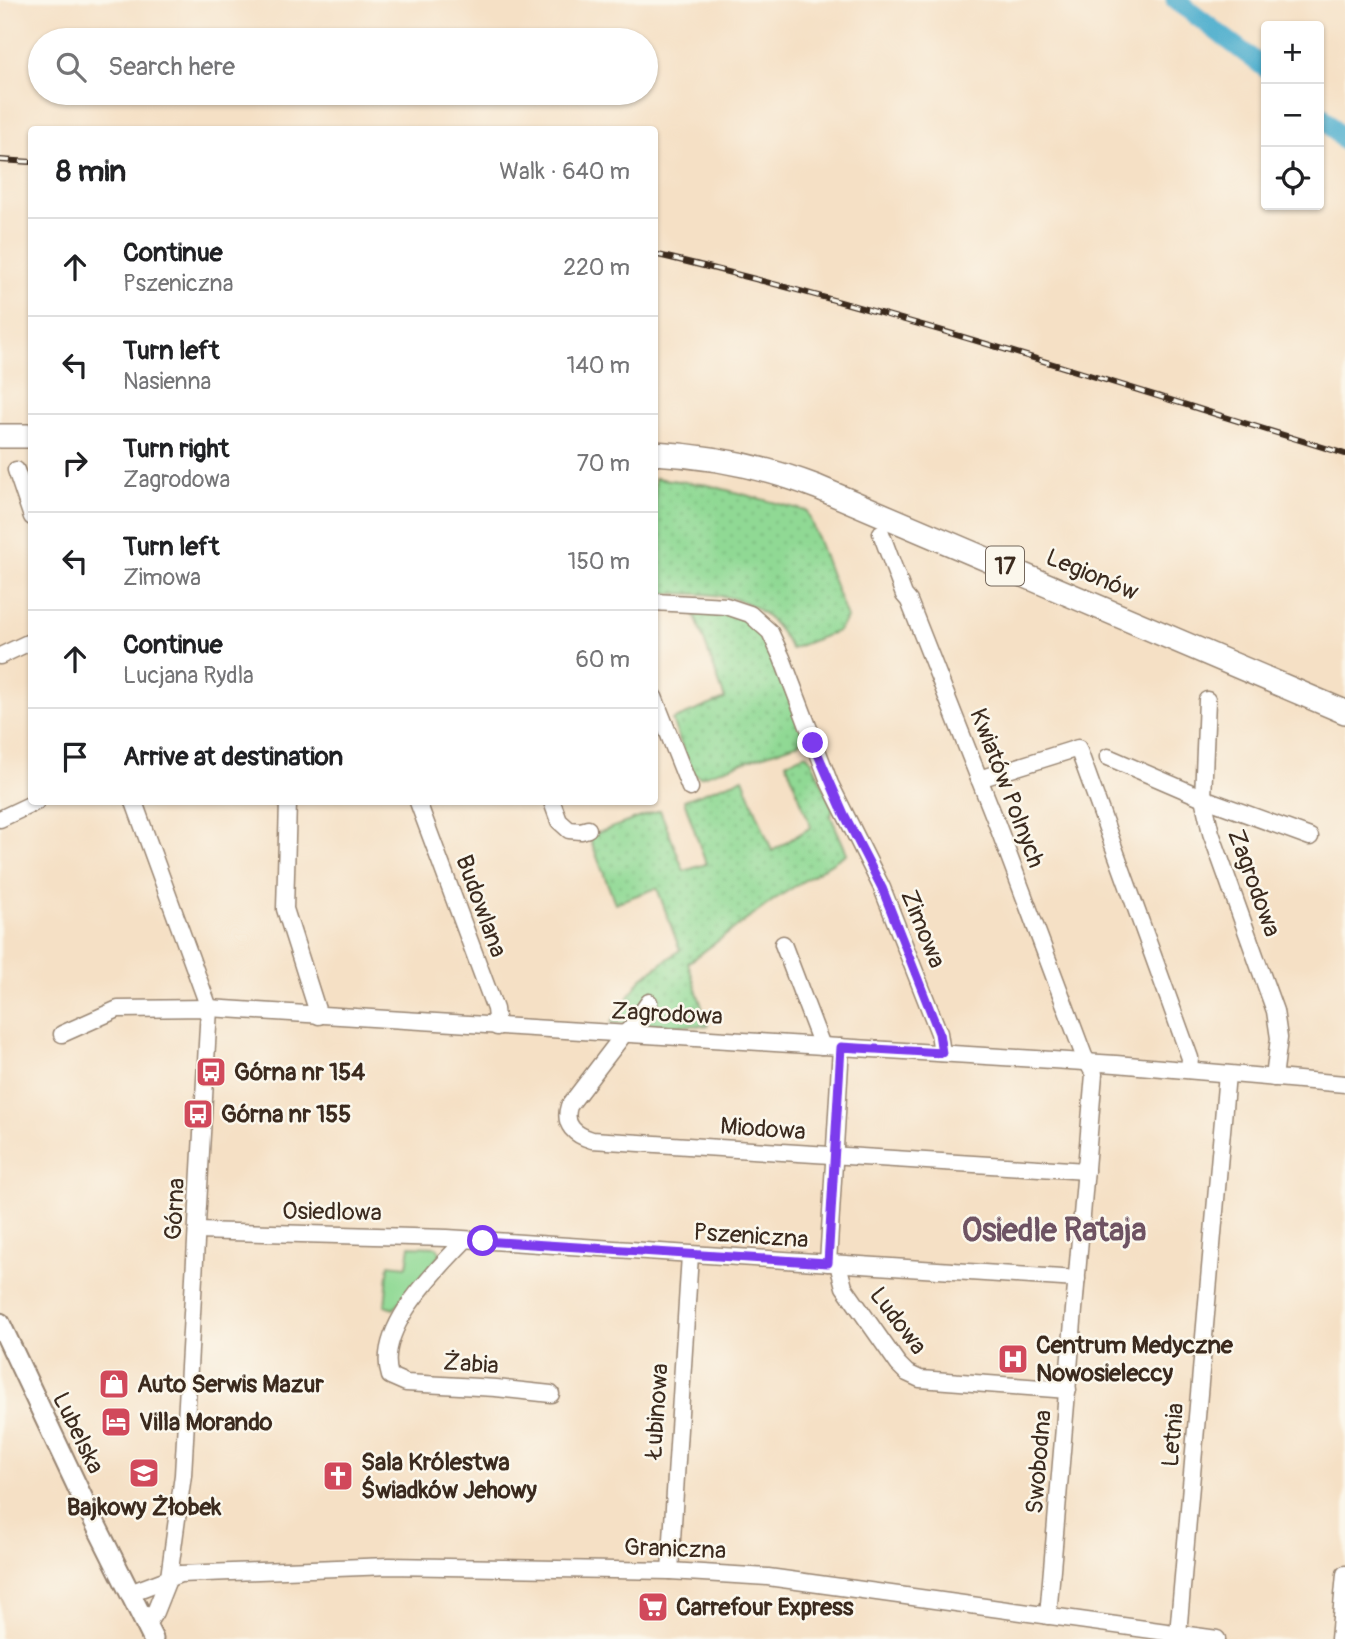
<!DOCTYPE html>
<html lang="en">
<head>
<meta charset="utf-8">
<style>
  :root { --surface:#fff; --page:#f2f2f2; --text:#202124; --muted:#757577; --line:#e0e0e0 }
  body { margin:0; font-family:Pangolin,sans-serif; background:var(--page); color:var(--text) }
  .controls { position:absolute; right:21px; top:21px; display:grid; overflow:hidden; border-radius:7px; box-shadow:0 2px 5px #0004 }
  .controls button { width:63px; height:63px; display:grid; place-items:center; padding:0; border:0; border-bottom:2px solid var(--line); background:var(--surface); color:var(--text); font:35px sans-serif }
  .stop { position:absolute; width:21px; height:21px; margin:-16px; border:5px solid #7c3aed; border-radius:50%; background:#fff }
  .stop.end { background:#7c3aed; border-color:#fff; box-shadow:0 2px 7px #0008 }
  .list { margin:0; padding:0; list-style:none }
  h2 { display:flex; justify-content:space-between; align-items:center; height:91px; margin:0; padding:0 28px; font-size:30px }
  h2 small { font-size:23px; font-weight:400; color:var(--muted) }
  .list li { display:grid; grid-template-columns:46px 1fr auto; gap:21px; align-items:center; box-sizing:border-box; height:98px; padding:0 28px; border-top:2px solid var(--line) }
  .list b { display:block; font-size:26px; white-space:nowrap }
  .list p { margin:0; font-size:23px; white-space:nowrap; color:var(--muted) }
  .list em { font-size:23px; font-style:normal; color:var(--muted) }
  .icon { flex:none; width:38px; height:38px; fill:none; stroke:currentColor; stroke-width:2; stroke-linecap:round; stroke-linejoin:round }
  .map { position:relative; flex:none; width:1345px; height:1639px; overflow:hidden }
  .search { position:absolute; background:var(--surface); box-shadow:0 2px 5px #0004; left:28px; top:28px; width:630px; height:77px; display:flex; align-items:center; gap:18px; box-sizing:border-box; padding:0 24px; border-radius:38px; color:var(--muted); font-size:26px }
  .panel { position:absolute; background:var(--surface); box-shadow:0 2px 5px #0004; left:28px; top:126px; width:630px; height:679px; border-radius:7px }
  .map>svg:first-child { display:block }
  .grass { fill:url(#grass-dots); stroke:#668259; stroke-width:2 }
  .park { fill:#90d994; stroke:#668259; stroke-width:2 }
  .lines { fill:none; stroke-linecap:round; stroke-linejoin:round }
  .river { stroke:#4eaecd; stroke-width:19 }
  .minor-casing { stroke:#988572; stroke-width:19 }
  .major-casing { stroke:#988572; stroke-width:23 }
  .highway-casing { stroke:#988572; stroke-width:26 }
  .minor { stroke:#fff; stroke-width:16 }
  .major { stroke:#fff; stroke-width:19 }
  .highway { stroke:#fff; stroke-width:23 }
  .rail-casing { stroke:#3b2a1e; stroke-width:6 }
  .rail { stroke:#fbf7ec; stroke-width:3.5; stroke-dasharray:10; stroke-linecap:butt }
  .route { stroke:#7c3aed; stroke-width:9 }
  .labels { text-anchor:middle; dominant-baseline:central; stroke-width:5; stroke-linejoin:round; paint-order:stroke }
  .shield { fill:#fbf7ec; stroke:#75685c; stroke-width:2 }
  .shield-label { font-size:23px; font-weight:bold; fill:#3b2a1e }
  .street-label { font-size:24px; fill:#3b2a1e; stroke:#fbf7ec }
  .poi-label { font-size:24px; font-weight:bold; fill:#3b2a1e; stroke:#fbf7ec; text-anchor:start }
  .district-label { font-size:32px; font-weight:bold; fill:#6e5363; stroke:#fbf7ec }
</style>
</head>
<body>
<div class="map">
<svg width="1345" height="1639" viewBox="0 0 1345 1639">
  <defs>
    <pattern id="grass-dots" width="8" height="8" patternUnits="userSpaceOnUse" patternTransform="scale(1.75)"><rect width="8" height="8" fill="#90d994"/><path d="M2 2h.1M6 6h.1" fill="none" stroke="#7dba7f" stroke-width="1.8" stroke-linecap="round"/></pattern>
  </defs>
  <rect width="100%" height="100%" fill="#fbf7ec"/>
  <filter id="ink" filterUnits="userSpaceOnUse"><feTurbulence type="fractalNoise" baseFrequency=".0143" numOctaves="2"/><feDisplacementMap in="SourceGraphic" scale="14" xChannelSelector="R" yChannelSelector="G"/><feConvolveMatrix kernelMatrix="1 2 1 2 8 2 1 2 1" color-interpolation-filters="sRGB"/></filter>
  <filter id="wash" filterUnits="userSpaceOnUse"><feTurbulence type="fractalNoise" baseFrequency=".00686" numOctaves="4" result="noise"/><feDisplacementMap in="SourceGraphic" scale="28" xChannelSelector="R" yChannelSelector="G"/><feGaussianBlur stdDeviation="1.57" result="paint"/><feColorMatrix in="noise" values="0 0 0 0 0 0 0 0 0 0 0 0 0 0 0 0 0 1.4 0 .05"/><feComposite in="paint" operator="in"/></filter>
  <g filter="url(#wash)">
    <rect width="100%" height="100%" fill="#f5e0c5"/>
    <g class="grass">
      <path d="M 655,478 L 708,485 L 807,511 L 847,618 L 838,631 L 791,649 C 759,587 715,595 655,593 Z"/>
      <path d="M 693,610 L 727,613 L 744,619 L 768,640 L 804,732 L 799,743 L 700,777 L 692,773 L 672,720 L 725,699 Z"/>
      <path d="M 806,754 L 812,761 L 833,808 L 831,817 L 847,853 L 775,899 L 688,963 L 708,1026 L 611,1023 L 641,979 L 680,950 L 657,888 L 615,903 L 589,836 L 660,810 L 684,871 L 706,864 L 684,800 L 743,778 L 772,851 L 811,827 L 786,762 Z"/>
    </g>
    <path class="park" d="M 410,1246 L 437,1247 L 441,1254 L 394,1309 L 385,1306 L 389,1264 L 407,1266 Z"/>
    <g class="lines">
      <g class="river">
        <path d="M 1175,0 L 1266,69"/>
        <path d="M 1319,113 L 1345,142"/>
      </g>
    </g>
  </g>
  <g filter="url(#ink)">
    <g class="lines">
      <g class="minor-casing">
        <g id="minor">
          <path d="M 16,470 L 32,517"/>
          <path d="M 881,533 L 904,595 L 909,601 L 995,819 L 1084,1056 L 1094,1074 L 1048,1616"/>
          <path d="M 654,602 L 726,606 L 750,614 L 770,632 L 782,658 L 830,784 L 882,888 L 939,1033 L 942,1053"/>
          <path d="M 0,656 L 32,641"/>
          <path d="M 654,697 L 690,788"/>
          <path d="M 1207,700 L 1203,798 L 1211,833 L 1275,1011 L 1279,1038 L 1274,1078"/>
          <path d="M 1108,757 L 1203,798 L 1310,837"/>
          <path d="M 979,779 L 1078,748 L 1190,1058 L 1189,1070"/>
          <path d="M 134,802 L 209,1008 L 183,1475 L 169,1577 L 155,1612 L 146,1626"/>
          <path d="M 288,802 L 285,909 L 319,1016"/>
          <path d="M 418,802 L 495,1009 L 497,1027"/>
          <path d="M 552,802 L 559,821 L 569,830 L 581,831 L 588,829"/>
          <path d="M 0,819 L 36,802"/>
          <path d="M 783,944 L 822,1046"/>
          <path d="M 649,1002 L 631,1028 L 624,1034 L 569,1106 C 563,1125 575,1135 592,1140 L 1086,1171"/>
          <path d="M 62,1034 L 118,1009 L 209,1008 L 1116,1064 L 1345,1084"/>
          <path d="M 197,1231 L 447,1238 L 1077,1279"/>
          <path d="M 465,1240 C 435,1272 375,1329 390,1376 L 406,1383 L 496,1388 L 551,1394"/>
          <path d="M 828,1263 L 841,1047"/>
          <path d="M 838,1264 L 844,1287 L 898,1364 L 907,1373 L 920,1379 L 1068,1390"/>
          <path d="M 670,1571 L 690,1255"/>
          <path d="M 130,1593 L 180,1574 L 389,1566 L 670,1571 L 768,1577 L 1217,1639"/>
          <path d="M 1178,1634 L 1227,1074"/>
          <path d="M 1339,1639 L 1345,1574"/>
        </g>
      </g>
      <g class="major-casing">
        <path id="major" d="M 0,1323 L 84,1501 L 153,1639"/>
      </g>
      <g class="highway-casing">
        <g id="highway">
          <path d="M 0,436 L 32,436"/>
          <path d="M 654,453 C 710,456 765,467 817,487 L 1345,712"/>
        </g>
      </g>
      <use href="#minor" class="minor"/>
      <use href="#major" class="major"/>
      <use href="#highway" class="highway"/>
      <g class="rail-casing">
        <g id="rail">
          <path d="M 0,160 L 32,162"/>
          <path d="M 654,254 C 888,309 1116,384 1345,454"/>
        </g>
      </g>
      <use href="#rail" class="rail"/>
    </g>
  </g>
  <g class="lines" filter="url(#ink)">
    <path class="route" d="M 483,1241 L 828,1263 L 841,1047 L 942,1053 L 939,1033 L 882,888 L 844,814 L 813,743"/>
  </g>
  <defs>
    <g id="bus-square" transform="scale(1.575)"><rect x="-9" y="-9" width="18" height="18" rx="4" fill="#d1495b" stroke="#fbf7ec"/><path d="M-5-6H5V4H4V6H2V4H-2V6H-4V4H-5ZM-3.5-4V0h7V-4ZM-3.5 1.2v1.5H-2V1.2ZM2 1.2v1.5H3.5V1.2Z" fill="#fff"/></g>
    <g id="hospital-square" transform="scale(1.575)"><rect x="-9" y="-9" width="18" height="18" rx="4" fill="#d1495b" stroke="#fbf7ec"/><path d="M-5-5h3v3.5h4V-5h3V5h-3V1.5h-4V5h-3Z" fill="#fff"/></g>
    <g id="shop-square" transform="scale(1.575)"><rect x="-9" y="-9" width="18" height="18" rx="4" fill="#d1495b" stroke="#fbf7ec"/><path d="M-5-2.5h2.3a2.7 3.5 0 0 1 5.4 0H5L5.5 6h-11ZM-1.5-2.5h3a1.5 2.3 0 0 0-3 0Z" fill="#fff"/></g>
    <g id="hotel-square" transform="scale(1.575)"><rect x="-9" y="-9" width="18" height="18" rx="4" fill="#d1495b" stroke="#fbf7ec"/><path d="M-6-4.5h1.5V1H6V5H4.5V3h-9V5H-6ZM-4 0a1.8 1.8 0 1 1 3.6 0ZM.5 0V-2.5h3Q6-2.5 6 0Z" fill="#fff"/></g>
    <g id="school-square" transform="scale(1.575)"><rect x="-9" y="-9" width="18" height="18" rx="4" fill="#d1495b" stroke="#fbf7ec"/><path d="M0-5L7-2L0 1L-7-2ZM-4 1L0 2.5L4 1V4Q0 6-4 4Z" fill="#fff"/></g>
    <g id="church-square" transform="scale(1.575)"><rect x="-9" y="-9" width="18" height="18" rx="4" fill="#d1495b" stroke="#fbf7ec"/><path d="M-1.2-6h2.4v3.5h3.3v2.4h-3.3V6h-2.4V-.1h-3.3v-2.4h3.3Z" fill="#fff"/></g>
    <g id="supermarket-square" transform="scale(1.575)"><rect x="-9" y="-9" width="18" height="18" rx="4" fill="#d1495b" stroke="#fbf7ec"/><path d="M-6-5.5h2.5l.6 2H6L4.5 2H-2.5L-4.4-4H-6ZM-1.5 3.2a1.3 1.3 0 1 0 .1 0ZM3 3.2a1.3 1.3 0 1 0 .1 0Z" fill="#fff"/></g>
  </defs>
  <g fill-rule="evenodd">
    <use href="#bus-square" x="211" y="1072"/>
    <use href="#bus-square" x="198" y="1114"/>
    <use href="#hospital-square" x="1013" y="1359"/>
    <use href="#shop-square" x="114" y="1384"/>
    <use href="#hotel-square" x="116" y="1422"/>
    <use href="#school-square" x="144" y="1473"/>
    <use href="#church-square" x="338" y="1476"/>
    <use href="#supermarket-square" x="653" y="1607"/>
  </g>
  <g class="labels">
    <rect class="shield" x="986" y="546.5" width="38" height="39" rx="5"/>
    <g class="shield-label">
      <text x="1005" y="566">17</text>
    </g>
    <g class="street-label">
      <text transform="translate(1092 575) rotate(23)">Legionów</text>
      <text transform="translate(1007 788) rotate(69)">Kwiatów Polnych</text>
      <text transform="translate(1254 883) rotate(70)">Zagrodowa</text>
      <text transform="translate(481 906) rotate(70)">Budowlana</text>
      <text transform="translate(923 929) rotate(68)">Zimowa</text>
      <text transform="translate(667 1014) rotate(3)">Zagrodowa</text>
      <text transform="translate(763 1129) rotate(4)">Miodowa</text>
      <text transform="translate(175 1209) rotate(-87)">Górna</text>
      <text transform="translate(332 1212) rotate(1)">Osiedlowa</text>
      <text transform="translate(751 1236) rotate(4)">Pszeniczna</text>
      <text transform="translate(898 1321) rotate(53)">Ludowa</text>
      <text transform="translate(471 1364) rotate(4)">Żabia</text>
      <text transform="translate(657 1411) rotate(-86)">Łubinowa</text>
      <text transform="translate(78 1433) rotate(64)">Lubelska</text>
      <text transform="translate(1173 1435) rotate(-85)">Letnia</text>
      <text transform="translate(1039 1462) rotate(-85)">Swobodna</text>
      <text transform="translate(675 1549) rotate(2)">Graniczna</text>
    </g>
    <g class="poi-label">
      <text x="234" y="1072">Górna nr 154</text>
      <text x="221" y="1114">Górna nr 155</text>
      <text x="1036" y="1345">Centrum Medyczne<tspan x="1036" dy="28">Nowosieleccy</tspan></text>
      <text x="137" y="1384">Auto Serwis Mazur</text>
      <text x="139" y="1422">Villa Morando</text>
      <text x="361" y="1462">Sala Królestwa<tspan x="361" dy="28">Świadków Jehowy</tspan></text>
      <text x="144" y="1507" text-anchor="middle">Bajkowy Żłobek</text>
      <text x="676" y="1607">Carrefour Express</text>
    </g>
    <g class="district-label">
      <text x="1054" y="1231">Osiedle Rataja</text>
    </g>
  </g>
</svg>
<div class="controls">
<button>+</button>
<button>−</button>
<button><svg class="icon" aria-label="locate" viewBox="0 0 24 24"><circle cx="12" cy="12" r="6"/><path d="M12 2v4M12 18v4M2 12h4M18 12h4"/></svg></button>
</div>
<div class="stop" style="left:483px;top:1241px"></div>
<div class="stop end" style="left:813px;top:743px"></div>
<div class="search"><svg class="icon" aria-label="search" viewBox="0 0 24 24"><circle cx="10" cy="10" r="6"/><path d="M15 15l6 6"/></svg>Search here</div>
<section class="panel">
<h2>8 min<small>Walk · 640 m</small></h2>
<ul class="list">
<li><svg class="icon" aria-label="ahead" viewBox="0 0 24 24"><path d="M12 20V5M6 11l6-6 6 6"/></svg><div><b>Continue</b><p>Pszeniczna</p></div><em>220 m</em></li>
<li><svg class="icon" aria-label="left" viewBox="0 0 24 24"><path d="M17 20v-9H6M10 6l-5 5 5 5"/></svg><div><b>Turn left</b><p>Nasienna</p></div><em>140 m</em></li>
<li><svg class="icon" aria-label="right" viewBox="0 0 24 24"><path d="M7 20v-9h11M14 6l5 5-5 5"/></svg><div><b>Turn right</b><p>Zagrodowa</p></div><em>70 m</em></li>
<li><svg class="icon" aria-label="left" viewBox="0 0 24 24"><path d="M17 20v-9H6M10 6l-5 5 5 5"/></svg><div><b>Turn left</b><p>Zimowa</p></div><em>150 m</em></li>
<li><svg class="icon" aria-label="ahead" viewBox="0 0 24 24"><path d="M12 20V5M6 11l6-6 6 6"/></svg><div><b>Continue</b><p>Lucjana Rydla</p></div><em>60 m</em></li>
<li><svg class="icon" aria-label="arrive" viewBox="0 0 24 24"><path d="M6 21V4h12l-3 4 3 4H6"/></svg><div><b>Arrive at destination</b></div></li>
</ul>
</section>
</div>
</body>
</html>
